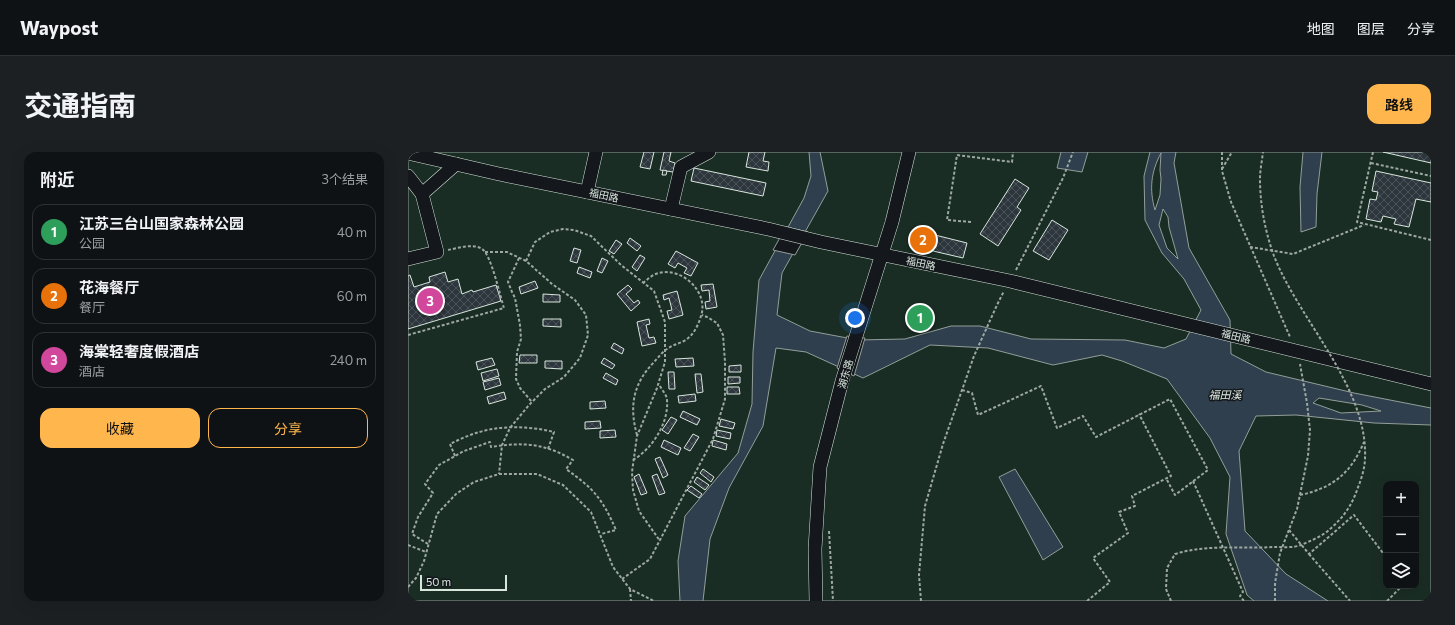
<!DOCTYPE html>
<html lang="zh">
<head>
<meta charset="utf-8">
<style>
  :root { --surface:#0f1215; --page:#1d2022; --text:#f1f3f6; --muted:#9b9ea0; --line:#2f3234; --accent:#ffb74d }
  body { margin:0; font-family:Commissioner,"Noto Sans SC",sans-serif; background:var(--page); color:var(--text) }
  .controls { position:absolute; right:12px; bottom:12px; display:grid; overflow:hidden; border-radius:8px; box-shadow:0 4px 16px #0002 }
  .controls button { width:36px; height:36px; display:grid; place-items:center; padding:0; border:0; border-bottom:1px solid var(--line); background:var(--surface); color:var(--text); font:20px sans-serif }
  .scale { position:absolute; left:12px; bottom:10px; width:87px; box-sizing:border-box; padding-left:4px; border:2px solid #d8e6dc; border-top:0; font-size:11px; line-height:14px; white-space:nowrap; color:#d8e6dc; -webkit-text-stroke:3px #14181c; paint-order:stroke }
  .you { position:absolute; left:447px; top:166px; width:14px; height:14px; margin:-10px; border:3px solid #fff; border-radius:50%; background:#1a73e8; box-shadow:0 0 0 6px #1a73e833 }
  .badge { display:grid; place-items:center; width:26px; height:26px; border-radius:50%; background:var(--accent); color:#fff; font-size:13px; font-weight:700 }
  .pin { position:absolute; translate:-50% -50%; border:2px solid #fff; box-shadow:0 1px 4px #0006 }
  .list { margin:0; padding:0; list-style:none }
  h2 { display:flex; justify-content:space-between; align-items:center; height:52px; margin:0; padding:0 16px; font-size:17px }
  h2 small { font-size:13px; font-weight:400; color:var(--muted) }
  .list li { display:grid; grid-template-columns:26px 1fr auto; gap:12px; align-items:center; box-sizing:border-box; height:56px; margin:0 8px 8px; padding:0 8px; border:1px solid var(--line); border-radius:12px }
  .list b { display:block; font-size:15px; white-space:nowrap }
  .list p { margin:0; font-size:13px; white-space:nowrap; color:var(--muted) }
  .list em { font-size:13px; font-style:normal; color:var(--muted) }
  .actions { display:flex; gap:8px; padding:12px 16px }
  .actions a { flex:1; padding:9px 0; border:1px solid var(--accent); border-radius:12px; text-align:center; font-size:14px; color:var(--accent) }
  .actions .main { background:var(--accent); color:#111 }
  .icon { flex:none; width:22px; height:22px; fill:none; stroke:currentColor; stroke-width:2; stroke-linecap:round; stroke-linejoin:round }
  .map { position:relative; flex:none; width:1023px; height:449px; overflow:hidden; border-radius:12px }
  header { display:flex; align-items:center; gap:24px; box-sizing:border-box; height:56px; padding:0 20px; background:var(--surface); border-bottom:1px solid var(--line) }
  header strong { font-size:19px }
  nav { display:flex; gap:22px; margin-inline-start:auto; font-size:14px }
  .intro { display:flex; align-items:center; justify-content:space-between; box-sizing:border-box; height:96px; padding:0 24px }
  h1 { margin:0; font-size:28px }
  .button { padding:10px 18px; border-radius:12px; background:var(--accent); color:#111; font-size:14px; font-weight:700 }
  main { display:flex; gap:24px; padding:0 24px }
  aside { flex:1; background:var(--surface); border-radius:12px; box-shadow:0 4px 16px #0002 }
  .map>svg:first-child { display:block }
  .green { fill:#1a2d24; stroke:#939e99; fill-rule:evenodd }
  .water { fill:#2f3f4d; stroke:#939e99; fill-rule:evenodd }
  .pier { fill:#14181c; stroke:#939e99 }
  .building { fill:url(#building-cross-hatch); stroke:#d8e6dc }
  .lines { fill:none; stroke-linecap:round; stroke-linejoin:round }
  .minor-casing { stroke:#d8e6dc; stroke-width:14 }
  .path { stroke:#9da8a2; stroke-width:2; stroke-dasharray:3 2; stroke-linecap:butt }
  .minor { stroke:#14181c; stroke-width:13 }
  .path-bridge { stroke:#9da8a2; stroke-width:2; stroke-dasharray:3 2; stroke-linecap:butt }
  .labels { text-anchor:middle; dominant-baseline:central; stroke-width:3; stroke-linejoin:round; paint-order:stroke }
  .street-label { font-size:10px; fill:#d8e6dc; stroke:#14181c }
  .water-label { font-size:11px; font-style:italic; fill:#d8e6dc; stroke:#14181c }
</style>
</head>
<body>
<header>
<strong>Waypost</strong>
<nav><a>地图</a><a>图层</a><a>分享</a></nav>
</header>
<div class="intro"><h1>交通指南</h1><a class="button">路线</a></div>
<main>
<aside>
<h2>附近<small>3个结果</small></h2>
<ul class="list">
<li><span class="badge" style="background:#2e9e5b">1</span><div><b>江苏三台山国家森林公园</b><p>公园</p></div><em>40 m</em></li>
<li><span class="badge" style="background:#e8710a">2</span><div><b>花海餐厅</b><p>餐厅</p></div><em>60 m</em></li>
<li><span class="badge" style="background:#d1479c">3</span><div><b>海棠轻奢度假酒店</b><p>酒店</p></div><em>240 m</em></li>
</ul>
<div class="actions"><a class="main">收藏</a><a>分享</a></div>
</aside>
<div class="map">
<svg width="1023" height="449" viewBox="0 0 1023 449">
  <defs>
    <pattern id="building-cross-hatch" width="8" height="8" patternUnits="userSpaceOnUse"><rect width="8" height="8" fill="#2c363c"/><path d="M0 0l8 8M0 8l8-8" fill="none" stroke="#4a5358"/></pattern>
  </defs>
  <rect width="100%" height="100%" fill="#14181c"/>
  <path class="green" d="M 0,0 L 1023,0 L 1023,449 L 0,449 ZM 978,332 L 1008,332 L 1008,434 L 978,434 Z"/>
  <g class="water">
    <path d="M 401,0 L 412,0 L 420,39 L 374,121 L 369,163 L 402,179 L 450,188 L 497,187 L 543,174 L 572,174 L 623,187 L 717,188 L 756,196 L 778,187 L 793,158 L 776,127 L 754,101 L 737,68 L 736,24 L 742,0 L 768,0 L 766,11 L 781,96 L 822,168 L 823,202 L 858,220 L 946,241 L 1023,256 L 1023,273 L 966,271 L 888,263 L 848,264 L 831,299 L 837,379 L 878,422 L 920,449 L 846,449 L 839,443 L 818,382 L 822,325 L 802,286 L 759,227 L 714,209 L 694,203 L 645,213 L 580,196 L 522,193 L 455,226 L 398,200 L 368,196 L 355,274 L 321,336 L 302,387 L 295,449 L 272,449 L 270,409 L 277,364 L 330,301 L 344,252 L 345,200 L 351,128 L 396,46 L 403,24 ZM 753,1 L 752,18 L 753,27 L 752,43 L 747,58 C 741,37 743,20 753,1 ZM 755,57 L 760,65 L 761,75 L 770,107 L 759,96 L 751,73 ZM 911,246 L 954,253 L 973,259 L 933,261 L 905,251 Z"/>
    <path d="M 653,0 L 680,0 L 674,20 L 649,16 Z"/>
    <path d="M 895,0 L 914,0 L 909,42 L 908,75 L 893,80 L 892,35 Z"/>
    <path d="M 607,317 L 655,395 L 635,408 L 591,325 Z"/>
  </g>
  <g class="pier">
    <path d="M 378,75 L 400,80 L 387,103 L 365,98 Z"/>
    <path d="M 439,184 L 457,186 L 446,224 L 429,216 Z"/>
  </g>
  <g class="building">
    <path d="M 236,0 L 246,0 L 242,17 L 232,15 Z"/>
    <path d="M 256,0 L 263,0 L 261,9 L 267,11 L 265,20 L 252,18 Z"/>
    <path d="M 341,0 L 357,0 L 355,9 L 361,10 L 360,19 L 338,15 Z"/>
    <path d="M 975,0 L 1023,0 L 1023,11 Z"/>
    <path d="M 286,16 L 358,31 L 355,44 L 283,29 Z"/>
    <path d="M 255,18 L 259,19 L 258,23 L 254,23 Z"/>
    <path d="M 968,19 L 1023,31 L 1023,50 L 1008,47 L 1001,75 L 986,72 L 988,67 L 975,64 L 973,70 L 958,67 L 962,47 L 968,48 L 970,40 L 964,39 Z"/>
    <path d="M 607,27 L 621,36 L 609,55 L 613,58 L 590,94 L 572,82 Z"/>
    <path d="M 644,68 L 660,78 L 641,108 L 625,99 Z"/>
    <path d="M 511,79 L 559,91 L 555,106 L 508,95 Z"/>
    <path d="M 222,86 L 233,94 L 229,99 L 219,91 Z"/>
    <path d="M 208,88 L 214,92 L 206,102 L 201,99 Z"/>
    <path d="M 166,96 L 173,98 L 169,111 L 162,109 Z"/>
    <path d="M 268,99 L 290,111 L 283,124 L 276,121 L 279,116 L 270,111 L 267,116 L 260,112 Z"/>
    <path d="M 232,103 L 237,106 L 229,119 L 224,115 Z"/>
    <path d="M 194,106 L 200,109 L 194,121 L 189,119 Z"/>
    <path d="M 171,115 L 184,120 L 182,126 L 169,121 Z"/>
    <path d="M 37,120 L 40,130 L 50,127 L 54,142 L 64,138 L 65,140 L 88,133 L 93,149 L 0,177 L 0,124 L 2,123 L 6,135 L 22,130 L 21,125 Z"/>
    <path d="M 127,129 L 130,136 L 113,142 L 111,135 Z"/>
    <path d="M 305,132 L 309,155 L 298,157 L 297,150 L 302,149 L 301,138 L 294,139 L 293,133 Z"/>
    <path d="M 220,133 L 224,137 L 218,142 L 226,151 L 230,148 L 232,151 L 223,159 L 209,142 Z"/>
    <path d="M 269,139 L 275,163 L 261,167 L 259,159 L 264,158 L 261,146 L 256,148 L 255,143 Z"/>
    <path d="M 135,142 L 152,143 L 152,150 L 135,150 Z"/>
    <path d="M 135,167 L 153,167 L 153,175 L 135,174 Z"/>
    <path d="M 241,167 L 242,172 L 238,173 L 241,186 L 246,185 L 248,191 L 234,194 L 229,170 Z"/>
    <path d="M 206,191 L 216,197 L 214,202 L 203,196 Z"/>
    <path d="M 112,203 L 129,203 L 129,211 L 111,211 Z"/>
    <path d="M 84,206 L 87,213 L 70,218 L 68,210 Z"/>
    <path d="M 196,206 L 207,213 L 204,217 L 193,211 Z"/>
    <path d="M 285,206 L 286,214 L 268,215 L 267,207 Z"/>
    <path d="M 137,209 L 154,209 L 154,217 L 137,216 Z"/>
    <path d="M 333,213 L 333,220 L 321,220 L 321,214 Z"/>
    <path d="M 89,217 L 91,224 L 75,229 L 73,221 Z"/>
    <path d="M 260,220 L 266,220 L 267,237 L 261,237 Z"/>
    <path d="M 198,221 L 210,228 L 208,233 L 195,226 Z"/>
    <path d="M 287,222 L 293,222 L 295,240 L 289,241 Z"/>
    <path d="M 320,225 L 332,225 L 332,231 L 320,232 Z"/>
    <path d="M 91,226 L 93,233 L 77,238 L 75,230 Z"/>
    <path d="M 319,235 L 331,235 L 332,242 L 319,242 Z"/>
    <path d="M 96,240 L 98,247 L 81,252 L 79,245 Z"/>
    <path d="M 287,242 L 288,249 L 271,251 L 270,244 Z"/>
    <path d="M 197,249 L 198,256 L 182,257 L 182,250 Z"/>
    <path d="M 275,259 L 292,267 L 289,273 L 272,265 Z"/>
    <path d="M 263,265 L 269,268 L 260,282 L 254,278 Z"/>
    <path d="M 313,267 L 327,271 L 325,277 L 311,274 Z"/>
    <path d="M 192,269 L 193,276 L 177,277 L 177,270 Z"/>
    <path d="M 207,278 L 208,285 L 192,286 L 192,279 Z"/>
    <path d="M 309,278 L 323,281 L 322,287 L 308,284 Z"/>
    <path d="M 285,282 L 291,285 L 282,299 L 276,296 Z"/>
    <path d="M 256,288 L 273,296 L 270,303 L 253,295 Z"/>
    <path d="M 305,288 L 319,292 L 318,298 L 304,294 Z"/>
    <path d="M 252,305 L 260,323 L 255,326 L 247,307 Z"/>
    <path d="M 295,317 L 306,325 L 303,330 L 292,321 Z"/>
    <path d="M 231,322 L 239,341 L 233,343 L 226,325 Z"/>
    <path d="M 249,322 L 257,341 L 251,343 L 244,324 Z"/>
    <path d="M 289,325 L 301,333 L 297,338 L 286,330 Z"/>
    <path d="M 283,334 L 294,342 L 291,346 L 279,338 Z"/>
  </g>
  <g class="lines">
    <g class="minor-casing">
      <g id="minor">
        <path d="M 0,1 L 91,22 L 360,77 L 413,90 L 602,129 L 1023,232"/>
        <path d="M 0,24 L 14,42 L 48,12"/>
        <path d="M 179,40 L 188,0"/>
        <path d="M 263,57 L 273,15 L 301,0"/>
        <path d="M 0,107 L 29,100 L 14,42"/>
        <path d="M 408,449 L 407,397 L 412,315 L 434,229 L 484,70 L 501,0"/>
      </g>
    </g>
    <g class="path">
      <path d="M 814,0 L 814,19 L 823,50 L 882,185"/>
      <path d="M 965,0 L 949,70 L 1023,88"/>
      <path d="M 963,11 L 1023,24"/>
      <path d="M 814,17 L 824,0"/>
      <path d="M 563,70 L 539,68 L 549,3 L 604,10 L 605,0"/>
      <path d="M 842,95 L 885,102 L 956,73"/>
      <path d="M 77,100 L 99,100 L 118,109 L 144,132 L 167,148 L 178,163 L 180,183 L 172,206 L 156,225 L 137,237 L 121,253 L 102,276 L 94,293 L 91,322"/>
      <path d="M 111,106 L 100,130 L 104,140 L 107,146 L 112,173 L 113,187 L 109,200 L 108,227 L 112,236 L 124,250"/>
      <path d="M 118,109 L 127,90 L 142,80 L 155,77 L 166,78 L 183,84 L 213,113 L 246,139 L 257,170 L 257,210 L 249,236 L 229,284 L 224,320 L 225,338 L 231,359 L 252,389"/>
      <path d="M 608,118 L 655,26 L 665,0"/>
      <path d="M 0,183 L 96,156 C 92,144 83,102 74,97 C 65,91 50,96 40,98"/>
      <path d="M 554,238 L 564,241 L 570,263 L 633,234 L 649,276 L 675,264 L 688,285 L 762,247 L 800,318 L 767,343 L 758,326"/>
      <path d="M 229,283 C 221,254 225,232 246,210 C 250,206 254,200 259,197 C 264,193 270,192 276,189 C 285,184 290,174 293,164 C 301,141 275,115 251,121 C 245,122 240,127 235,131"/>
      <path d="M 47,304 L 42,292 C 50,288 59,284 68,281 C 93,273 121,274 146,280 L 140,297"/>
      <path d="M 225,308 C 244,297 261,271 259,248 C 259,243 253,237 251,232"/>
      <path d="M 785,329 L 835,440 L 832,444 L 836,449"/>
      <path d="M 892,343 C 925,336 943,321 956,290"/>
      <path d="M 881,378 L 901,402 L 946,363 L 978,405"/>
      <path d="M 421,379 L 425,449"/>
      <path d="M 20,392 L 4,382 L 10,365 L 25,341 L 17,332 L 31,313 L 56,299 L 82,290 L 83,295 C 115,290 136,291 165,308 L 158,317 C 186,337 194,346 208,378 L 193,382"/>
      <path d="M 0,393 L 18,400"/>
      <path d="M 901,402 L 942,449"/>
      <path d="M 214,427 L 242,407 L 305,287 L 317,247 L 317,210 L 315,183 L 309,171 L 299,165 L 294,163"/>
      <path d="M 0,435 L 8,426 L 16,409 L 29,362 L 48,342 L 66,330 L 91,322 L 129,322 L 155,333 L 183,360 L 205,415 L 222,437 L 246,449"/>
      <path d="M 222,437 L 223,449"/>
      <path d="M 513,449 L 511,423 L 517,354 L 535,292 L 566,204 L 589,153 L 596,139"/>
      <path d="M 679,449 L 702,430 L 685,406 L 720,381 L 711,360 L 727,354 L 724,344 L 763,324 L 731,262"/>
      <path d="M 867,449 L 867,431 L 872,401 L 889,357 L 900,304 L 902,278 L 899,251 L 892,212"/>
      <path d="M 979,449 L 994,434"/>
    </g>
    <use href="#minor" class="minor"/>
    <path class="path-bridge" d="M 763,449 L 758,437 L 759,416 L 767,402 C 799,392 833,397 866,395 C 874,395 886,396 893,393 C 902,389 915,384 922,377 C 935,366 944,353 949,338 C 953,328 957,316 957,306 C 960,235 891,168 866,104 C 857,79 852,53 852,27 C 852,18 854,9 855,0"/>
  </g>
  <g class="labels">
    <g class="street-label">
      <text transform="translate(196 43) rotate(12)">福田路</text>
      <text transform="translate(513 111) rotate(12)">福田路</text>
      <text transform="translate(828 184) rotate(14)">福田路</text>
      <text transform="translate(437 222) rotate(-74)">湖东路</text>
    </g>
    <g class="water-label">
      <text x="817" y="242">福田溪</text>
    </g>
  </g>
</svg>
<div class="controls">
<button>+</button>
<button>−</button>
<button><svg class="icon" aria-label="layers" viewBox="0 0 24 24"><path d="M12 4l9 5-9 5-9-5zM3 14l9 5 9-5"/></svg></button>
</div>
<div class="scale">50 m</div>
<div class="you"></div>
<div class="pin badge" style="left:512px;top:166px;background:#2e9e5b">1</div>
<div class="pin badge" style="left:515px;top:88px;background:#e8710a">2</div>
<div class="pin badge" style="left:22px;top:149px;background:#d1479c">3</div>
</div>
</main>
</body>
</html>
